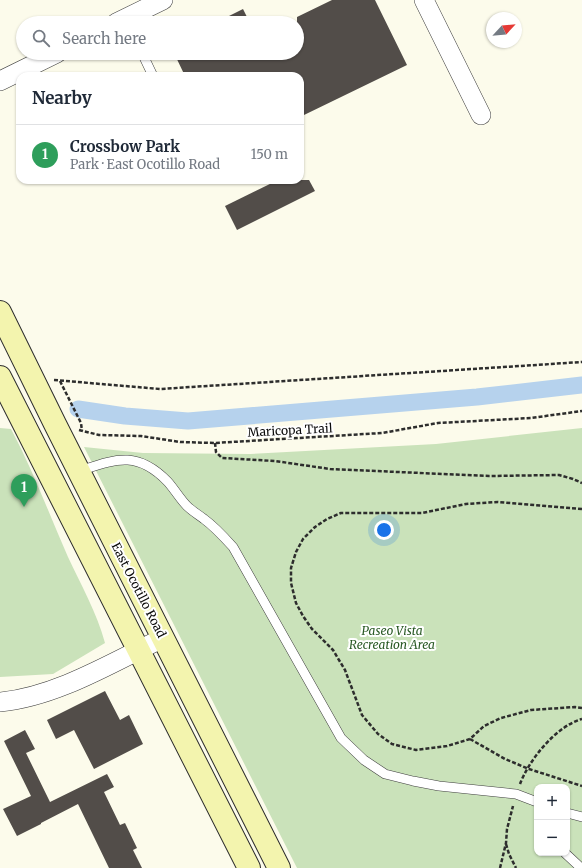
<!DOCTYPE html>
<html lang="en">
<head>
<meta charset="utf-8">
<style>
  :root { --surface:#fff; --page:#f6f6f7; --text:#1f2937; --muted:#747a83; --line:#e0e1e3; --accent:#7c3aed }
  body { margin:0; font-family:Merriweather,serif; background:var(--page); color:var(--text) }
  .controls { position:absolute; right:12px; bottom:12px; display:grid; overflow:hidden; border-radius:8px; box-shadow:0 1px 3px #0004 }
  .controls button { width:36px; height:36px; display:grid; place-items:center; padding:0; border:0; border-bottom:1px solid var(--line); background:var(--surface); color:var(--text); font:20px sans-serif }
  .compass { position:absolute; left:486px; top:12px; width:36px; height:36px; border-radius:50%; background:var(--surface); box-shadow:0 1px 3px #0004; rotate:64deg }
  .you { position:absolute; left:384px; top:530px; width:14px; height:14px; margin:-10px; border:3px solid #fff; border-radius:50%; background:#1a73e8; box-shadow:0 0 0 6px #1a73e833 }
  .badge { display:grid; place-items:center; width:26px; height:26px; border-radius:50%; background:var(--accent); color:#fff; font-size:13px; font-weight:700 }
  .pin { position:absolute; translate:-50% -33px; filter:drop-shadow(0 1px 2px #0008) }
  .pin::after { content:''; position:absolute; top:21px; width:14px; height:12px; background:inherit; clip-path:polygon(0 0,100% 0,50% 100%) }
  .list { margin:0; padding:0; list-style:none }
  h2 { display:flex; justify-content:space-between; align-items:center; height:52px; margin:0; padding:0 16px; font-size:17px }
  h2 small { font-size:13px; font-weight:400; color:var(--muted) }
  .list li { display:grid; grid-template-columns:26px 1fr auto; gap:12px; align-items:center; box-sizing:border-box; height:60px; padding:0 16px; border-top:1px solid var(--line) }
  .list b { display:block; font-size:15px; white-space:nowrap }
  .list p { margin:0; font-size:13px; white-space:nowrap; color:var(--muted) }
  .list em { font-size:13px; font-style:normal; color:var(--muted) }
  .icon { flex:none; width:22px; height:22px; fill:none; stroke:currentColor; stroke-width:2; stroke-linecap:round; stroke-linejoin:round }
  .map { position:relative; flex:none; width:582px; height:868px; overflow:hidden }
  .search { position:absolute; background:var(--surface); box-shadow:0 1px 3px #0004; left:16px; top:16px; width:288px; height:44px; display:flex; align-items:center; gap:10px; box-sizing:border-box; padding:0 14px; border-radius:22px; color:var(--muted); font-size:15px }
  .panel { position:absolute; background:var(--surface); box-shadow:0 1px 3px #0004; left:16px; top:72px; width:288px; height:112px; border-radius:12px }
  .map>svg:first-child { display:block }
  .green { fill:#cae2ba; fill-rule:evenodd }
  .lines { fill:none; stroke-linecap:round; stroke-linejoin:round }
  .canal { stroke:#b6d2ed; stroke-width:17 }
  .building { fill:#524d49 }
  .lane-casing { stroke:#3e3e3e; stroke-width:10 }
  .street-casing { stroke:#3e3e3e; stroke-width:20 }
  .secondary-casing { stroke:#2d2d2d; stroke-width:24 }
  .path { stroke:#2d2d2d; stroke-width:2.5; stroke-dasharray:4 2; stroke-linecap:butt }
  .lane { stroke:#fff; stroke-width:9 }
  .street { stroke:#fff; stroke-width:19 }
  .secondary { stroke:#f3f4ae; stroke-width:22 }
  .labels { text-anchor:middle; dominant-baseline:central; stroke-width:4; stroke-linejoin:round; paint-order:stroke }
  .street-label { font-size:12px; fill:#0b0b0b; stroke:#fff }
  .park-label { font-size:12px; font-style:italic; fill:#295924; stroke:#fff }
</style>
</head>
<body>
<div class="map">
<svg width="582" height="868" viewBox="0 0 582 868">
  <rect width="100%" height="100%" fill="#fcfbeb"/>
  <g class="green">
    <path d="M 0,428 L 11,429 C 33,470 49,514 68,557 C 81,585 97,613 105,643 L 53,674 L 0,677 Z"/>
    <path d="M 582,428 L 582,868 L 297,868 L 84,447 L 143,453 L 250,454 L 436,444 ZM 537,787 L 567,787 L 567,853 L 537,853 Z"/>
  </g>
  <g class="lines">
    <path class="canal" d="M 78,409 L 125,416 L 188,421 L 477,397 L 582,385"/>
  </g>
  <g class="building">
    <path d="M 332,0 L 375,0 L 407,65 L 304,115 L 300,108 L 300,76 L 185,76 L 174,53 L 297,53 L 297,17 Z"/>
    <path d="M 243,9 L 250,23 L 215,23 Z"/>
    <path d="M 278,180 L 309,180 L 315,191 L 237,230 L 225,206 Z"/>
    <path d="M 105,691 L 120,720 L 129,715 L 143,744 L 94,769 L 74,730 L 56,739 L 47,720 Z"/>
    <path d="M 25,730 L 35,749 L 26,753 L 50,802 L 107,774 L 114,787 L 104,792 L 120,825 L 125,823 L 137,848 L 133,850 L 142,868 L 109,868 L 78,804 L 41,823 L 41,824 L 17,836 L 3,809 L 31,796 L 4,741 Z"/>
  </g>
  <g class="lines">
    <g class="lane-casing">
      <g id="lane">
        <path d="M 142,53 L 153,76"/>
        <path d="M 79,471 C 116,459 137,450 168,482 C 175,490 180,499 187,506 C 192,511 199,515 204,519 C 215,527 224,537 233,547 L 341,738 L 364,760 L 385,774 L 413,781 L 439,786 L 516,794 L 537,802"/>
        <path d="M 567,813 L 582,817"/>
        <path d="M 565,853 L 581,868"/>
      </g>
    </g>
    <g class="street-casing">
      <g id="street">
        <path d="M 424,0 L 481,115"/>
        <path d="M 116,23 L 163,0"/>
        <path d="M 0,81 L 57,53"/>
        <path d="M 0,702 C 56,697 113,662 163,638"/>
      </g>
    </g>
    <g class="secondary-casing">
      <g id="secondary">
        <path d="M 0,312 L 55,424 L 279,868"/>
        <path d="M 0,377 L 249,868"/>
      </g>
    </g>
    <g class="path">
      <path d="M 54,380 L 160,389 L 582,362"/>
      <path d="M 60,381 L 81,423 L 82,431"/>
      <path d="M 79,430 L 99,435 L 141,436 L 180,442 L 215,443 L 382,433 L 438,423 L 531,418 L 582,411"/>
      <path d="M 215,443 L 216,452 L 222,458 L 275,461 L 330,469 L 489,476 L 559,475 L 573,479 L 582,483"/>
      <path d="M 582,509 L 498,502 L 466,504 L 422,513 L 341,513 L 327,519 L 315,527 L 303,539 L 296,552 L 291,568 L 291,583 L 296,603 L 303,616 L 312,629 L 333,650 L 345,670 L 362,715 L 378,734 L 392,744 L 416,750 L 447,746 L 470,739 L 484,726 L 501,718 L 531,710 L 575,707 L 582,708"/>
      <path d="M 470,739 L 505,759 L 529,769 L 582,786"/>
      <path d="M 520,784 C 529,760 556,726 582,719"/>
      <path d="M 506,844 L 509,854 L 516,868"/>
      <path d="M 500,868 L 506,843 L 507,829 L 513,806"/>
    </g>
    <use href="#lane" class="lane"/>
    <use href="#street" class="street"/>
    <use href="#secondary" class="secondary"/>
  </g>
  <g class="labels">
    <g class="street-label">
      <text transform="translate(290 430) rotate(-3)">Maricopa Trail</text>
      <text transform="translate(139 590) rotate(63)">East Ocotillo Road</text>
    </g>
    <g class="park-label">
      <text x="392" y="630">Paseo Vista<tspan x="392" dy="14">Recreation Area</tspan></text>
    </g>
  </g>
</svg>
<div class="controls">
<button>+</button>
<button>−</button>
</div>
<svg class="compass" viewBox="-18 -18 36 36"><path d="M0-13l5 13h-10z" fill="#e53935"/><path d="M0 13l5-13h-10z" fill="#747a83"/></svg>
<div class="you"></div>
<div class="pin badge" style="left:24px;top:507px;background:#2e9e5b">1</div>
<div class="search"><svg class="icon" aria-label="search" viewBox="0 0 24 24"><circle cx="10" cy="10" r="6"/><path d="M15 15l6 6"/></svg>Search here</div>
<section class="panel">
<h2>Nearby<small></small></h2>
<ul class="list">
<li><span class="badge" style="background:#2e9e5b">1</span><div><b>Crossbow Park</b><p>Park · East Ocotillo Road</p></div><em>150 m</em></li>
</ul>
</section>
</div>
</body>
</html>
